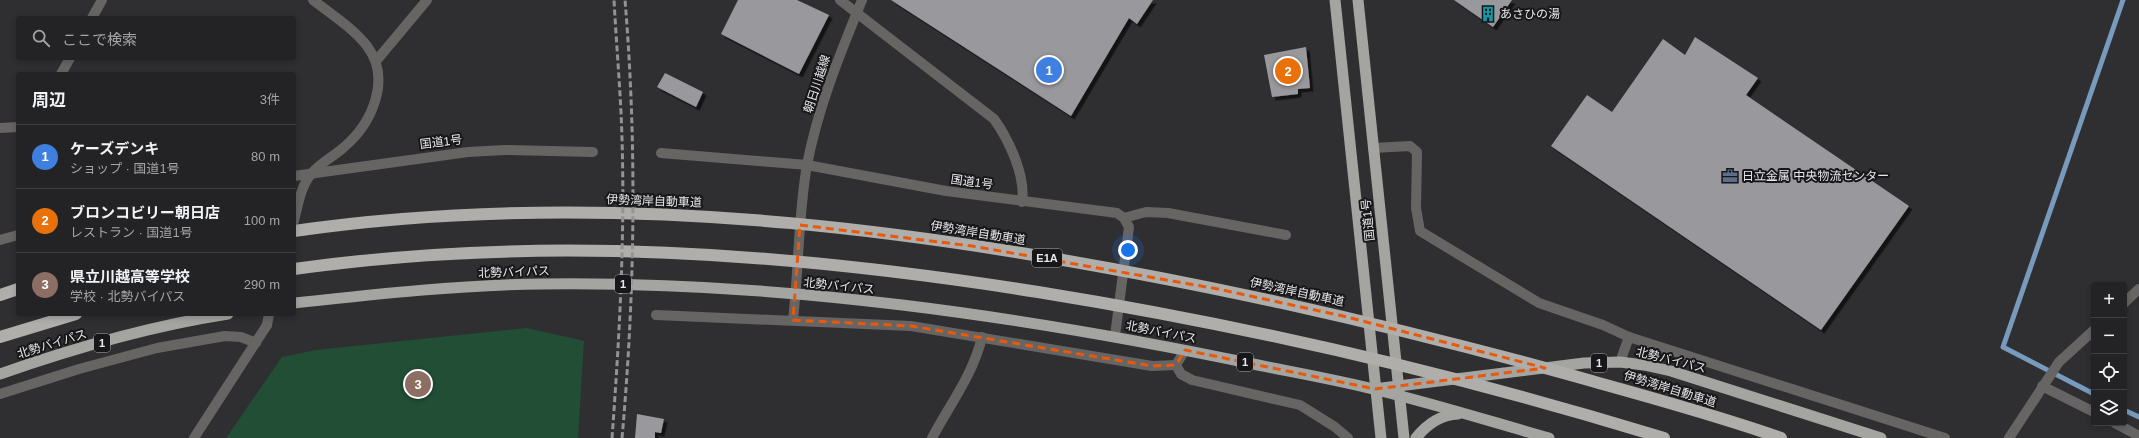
<!DOCTYPE html>
<html lang="ja">
<head>
<meta charset="utf-8">
<style>
  :root { --surface:#232326; --page:#2f2f32; --text:#f1f3f6; --muted:#a3a4a7; --line:#404043; --accent:#79bff8 }
  body { margin:0; font-family:Helvetica,"Noto Sans JP",sans-serif; background:var(--page); color:var(--text) }
  .controls { position:absolute; right:12px; bottom:12px; display:grid; overflow:hidden; border-radius:4px; box-shadow:0 2px 6px #0003 }
  .controls button { width:36px; height:36px; display:grid; place-items:center; padding:0; border:0; border-bottom:1px solid var(--line); background:var(--surface); color:var(--text); font:20px sans-serif }
  .you { position:absolute; left:1128px; top:250px; width:14px; height:14px; margin:-10px; border:3px solid #fff; border-radius:50%; background:#1a73e8; box-shadow:0 0 0 6px #1a73e833 }
  .badge { display:grid; place-items:center; width:26px; height:26px; border-radius:50%; background:var(--accent); color:#fff; font-size:13px; font-weight:700 }
  .pin { position:absolute; translate:-50% -50%; border:2px solid #fff; box-shadow:0 1px 4px #0006 }
  .list { margin:0; padding:0; list-style:none }
  h2 { display:flex; justify-content:space-between; align-items:center; height:52px; margin:0; padding:0 16px; font-size:17px }
  h2 small { font-size:13px; font-weight:400; color:var(--muted) }
  .list li { display:grid; grid-template-columns:26px 1fr auto; gap:12px; align-items:center; box-sizing:border-box; height:64px; padding:0 16px; border-top:1px solid var(--line) }
  .list b { display:block; font-size:15px; white-space:nowrap }
  .list p { margin:0; font-size:13px; white-space:nowrap; color:var(--muted) }
  .list em { font-size:13px; font-style:normal; color:var(--muted) }
  .icon { flex:none; width:22px; height:22px; fill:none; stroke:currentColor; stroke-width:2; stroke-linecap:round; stroke-linejoin:round }
  .map { position:relative; flex:none; width:2139px; height:438px; overflow:hidden }
  .search { position:absolute; background:var(--surface); box-shadow:0 2px 6px #0003; left:16px; top:16px; width:280px; height:44px; display:flex; align-items:center; gap:10px; box-sizing:border-box; padding:0 14px; border-radius:4px; color:var(--muted); font-size:15px }
  .panel { position:absolute; background:var(--surface); box-shadow:0 2px 6px #0003; left:16px; top:72px; width:280px; height:244px; border-radius:4px }
  .map>svg:first-child { display:block }
  .pitch { fill:#224e36 }
  .lines { fill:none; stroke-linecap:round; stroke-linejoin:round }
  .stream { stroke:#779abd; stroke-width:5 }
  .building { fill:#99999d; filter:url(#shadow) }
  .minor { stroke:#666564; stroke-width:10 }
  .tertiary { stroke:#666564; stroke-width:10 }
  .trunk { stroke:#a4a4a0; stroke-width:11 }
  .motorway { stroke:#afaeaa; stroke-width:12 }
  .rail { stroke:#939395; stroke-width:3; stroke-dasharray:6 3; stroke-linecap:butt }
  .marked { fill:none; stroke:#e8590c; stroke-width:3; stroke-dasharray:8 5; stroke-linejoin:round }
  .labels { text-anchor:middle; dominant-baseline:central; stroke-width:4; stroke-linejoin:round; paint-order:stroke }
  .shield { fill:#171719; stroke:#a9a9ab; stroke-width:1 }
  .shield-label { font-size:11px; font-weight:bold; fill:#e8e8ea }
  .poi-label { font-size:12px; fill:#e8e8ea; stroke:#171719; text-anchor:start }
  .street-label { font-size:12px; fill:#e8e8ea; stroke:#171719 }
</style>
</head>
<body>
<div class="map">
<svg width="2139" height="438" viewBox="0 0 2139 438">
  <defs>
    <filter id="shadow"><feDropShadow dx="3.5" dy="3.5" stdDeviation="0" flood-color="#0009"/></filter>
  </defs>
  <rect width="100%" height="100%" fill="#2f2f32"/>
  <path class="pitch" d="M 527,328 L 584,341 L 578,438 L 226,438 L 282,357 L 316,350 Z"/>
  <g class="lines">
    <g class="stream">
      <path d="M 2094,394 L 2003,347 L 2123,0"/>
      <path d="M 2124,410 L 2139,417"/>
    </g>
  </g>
  <g class="building">
    <path d="M 738,0 L 797,0 L 829,15 L 799,74 L 721,34 Z"/>
    <path d="M 891,0 L 1153,0 L 1137,24 L 1129,18 L 1071,116 Z"/>
    <path d="M 1454,0 L 1512,0 L 1493,27 Z"/>
    <path d="M 1695,37 L 1758,78 L 1746,95 L 1909,206 L 1821,330 L 1551,146 L 1587,95 L 1612,112 L 1663,39 L 1685,55 Z"/>
    <path d="M 1306,47 L 1310,88 L 1298,89 L 1298,94 L 1272,97 L 1264,55 Z"/>
    <path d="M 665,73 L 703,92 L 696,107 L 657,87 Z"/>
    <path d="M 637,414 L 664,419 L 661,433 L 655,432 L 655,438 L 635,438 Z"/>
  </g>
  <g class="lines">
    <g class="minor">
      <path d="M 840,0 L 994,119 C 1009,140 1026,176 1022,202"/>
      <path d="M 92,18 L 102,0"/>
      <path d="M 376,61 L 427,0"/>
      <path d="M 61,74 L 70,58"/>
      <path d="M 0,128 L 18,127"/>
      <path d="M 1373,148 L 1410,146 L 1417,152 L 1416,208 L 1420,231 L 1539,303 L 1603,325 L 1629,337 L 1945,438"/>
      <path d="M 661,153 L 807,165 L 946,191 L 1117,213 L 1124,218 L 1129,227 L 1115,336"/>
      <path d="M 294,176 L 468,152 L 505,150 L 593,152"/>
      <path d="M 1124,218 L 1146,212 L 1168,213 L 1286,235"/>
      <path d="M 294,221 C 298,205 301,185 312,173 C 321,162 333,157 343,148 C 372,124 392,79 367,46 C 353,28 331,14 313,0"/>
      <path d="M 0,240 L 18,235"/>
      <path d="M 2124,303 L 2139,289"/>
      <path d="M 656,315 L 911,326 L 1152,366 L 1176,365 L 1185,350"/>
      <path d="M 793,320 C 799,268 798,216 807,165 C 818,107 840,54 862,0"/>
      <path d="M 267,325 L 269,314"/>
      <path d="M 1620,362 L 1629,337"/>
      <path d="M 1176,365 L 1181,374 L 1192,380 L 1300,405 L 1335,427 L 1348,438"/>
      <path d="M 2042,386 L 2094,412"/>
      <path d="M 0,394 L 79,369 L 157,348 L 225,336 L 241,337 L 256,343"/>
      <path d="M 2115,423 L 2139,436"/>
      <path d="M 932,438 C 950,404 973,375 982,337"/>
      <path d="M 2009,438 L 2059,362 L 2094,330"/>
    </g>
    <path class="tertiary" d="M 194,438 L 267,325"/>
    <g class="trunk">
      <path d="M 1335,0 L 1381,438"/>
      <path d="M 1358,0 L 1404,438"/>
      <path d="M 294,303 C 377,294 459,285 542,284 C 783,281 1023,316 1258,365 C 1297,373 1337,380 1377,390 C 1435,404 1492,422 1549,438"/>
      <path d="M 0,374 C 74,348 150,326 228,314"/>
      <path d="M 1382,388 L 1584,363 L 1620,362 L 1644,365 L 1671,371 L 1881,438"/>
      <path d="M 1416,438 C 1427,424 1440,415 1458,414"/>
    </g>
    <g class="motorway">
      <path d="M 294,231 C 623,184 960,233 1282,303 C 1386,326 1489,352 1592,381 C 1655,399 1719,416 1781,438"/>
      <path d="M 294,269 C 542,234 792,253 1038,292 C 1249,326 1459,375 1664,438"/>
      <path d="M 0,295 L 18,289"/>
      <path d="M 0,337 L 76,314"/>
    </g>
    <g class="rail">
      <path d="M 612,438 C 620,330 626,220 621,112 C 619,74 616,37 614,0"/>
      <path d="M 622,438 C 635,293 637,145 625,0"/>
    </g>
  </g>
  <path class="marked" d="M 800,225 L 972,246 L 1218,289 L 1343,316 L 1545,368 L 1375,389 L 1185,350 L 1176,365 L 1152,366 L 911,326 L 793,320 Z"/>
  <defs>
    <g id="building-bare" transform="scale(1.2)"><path d="M-4-6H4V6H1V3H-1V6H-4ZM-2.5-4.3h1.7v1.8h-1.7ZM.8-4.3h1.7v1.8H.8ZM-2.5-1h1.7V.8h-1.7ZM.8-1h1.7V.8H.8Z" fill="#0f9aa8" stroke="#171719" stroke-width="2.5" paint-order="stroke"/></g>
    <g id="office-bare" transform="scale(1.2)"><path d="M-6-3h4V-5.5h4V-3h4V5H-6ZM-1-4.5V-3h2v-1.5ZM-6 0V1H6V0Z" fill="#5c6f8a" stroke="#171719" stroke-width="2.5" paint-order="stroke"/></g>
  </defs>
  <g fill-rule="evenodd">
    <use href="#building-bare" x="1488" y="14"/>
    <use href="#office-bare" x="1730" y="176"/>
  </g>
  <g class="labels">
    <g class="shield">
      <rect x="1032" y="249" width="30" height="18" rx="3"/>
      <rect x="615" y="275" width="16" height="18" rx="3"/>
      <rect x="94" y="334" width="16" height="18" rx="3"/>
      <rect x="1237" y="353" width="16" height="18" rx="3"/>
      <rect x="1591" y="354" width="16" height="18" rx="3"/>
    </g>
    <g class="shield-label">
      <text x="1047" y="258">E1A</text>
      <text x="623" y="284">1</text>
      <text x="102" y="343">1</text>
      <text x="1245" y="362">1</text>
      <text x="1599" y="363">1</text>
    </g>
    <g class="poi-label">
      <text x="1500" y="14">あさひの湯</text>
      <text x="1742" y="176">日立金属 中央物流センター</text>
    </g>
    <g class="street-label">
      <text transform="translate(817 84) rotate(-72)">朝日川越線</text>
      <text transform="translate(441 142) rotate(-7)">国道1号</text>
      <text transform="translate(972 182) rotate(8)">国道1号</text>
      <text transform="translate(654 201) rotate(2)">伊勢湾岸自動車道</text>
      <text transform="translate(1368 220) rotate(-96)">国道1号</text>
      <text transform="translate(978 233) rotate(9)">伊勢湾岸自動車道</text>
      <text transform="translate(514 272) rotate(-2)">北勢バイパス</text>
      <text transform="translate(839 286) rotate(6)">北勢バイパス</text>
      <text transform="translate(1297 292) rotate(12)">伊勢湾岸自動車道</text>
      <text transform="translate(1161 332) rotate(11)">北勢バイパス</text>
      <text transform="translate(52 344) rotate(-17)">北勢バイパス</text>
      <text transform="translate(1671 360) rotate(14)">北勢バイパス</text>
      <text transform="translate(1670 389) rotate(17)">伊勢湾岸自動車道</text>
    </g>
  </g>
</svg>
<div class="controls">
<button>+</button>
<button>−</button>
<button><svg class="icon" aria-label="locate" viewBox="0 0 24 24"><circle cx="12" cy="12" r="6"/><path d="M12 2v4M12 18v4M2 12h4M18 12h4"/></svg></button>
<button><svg class="icon" aria-label="layers" viewBox="0 0 24 24"><path d="M12 4l9 5-9 5-9-5zM3 14l9 5 9-5"/></svg></button>
</div>
<div class="you"></div>
<div class="pin badge" style="left:1049px;top:70px;background:#3f7fe0">1</div>
<div class="pin badge" style="left:1288px;top:71px;background:#e8710a">2</div>
<div class="pin badge" style="left:418px;top:384px;background:#8d6e63">3</div>
<div class="search"><svg class="icon" aria-label="search" viewBox="0 0 24 24"><circle cx="10" cy="10" r="6"/><path d="M15 15l6 6"/></svg>ここで検索</div>
<section class="panel">
<h2>周辺<small>3件</small></h2>
<ul class="list">
<li><span class="badge" style="background:#3f7fe0">1</span><div><b>ケーズデンキ</b><p>ショップ · 国道1号</p></div><em>80 m</em></li>
<li><span class="badge" style="background:#e8710a">2</span><div><b>ブロンコビリー朝日店</b><p>レストラン · 国道1号</p></div><em>100 m</em></li>
<li><span class="badge" style="background:#8d6e63">3</span><div><b>県立川越高等学校</b><p>学校 · 北勢バイパス</p></div><em>290 m</em></li>
</ul>
</section>
</div>
</body>
</html>
